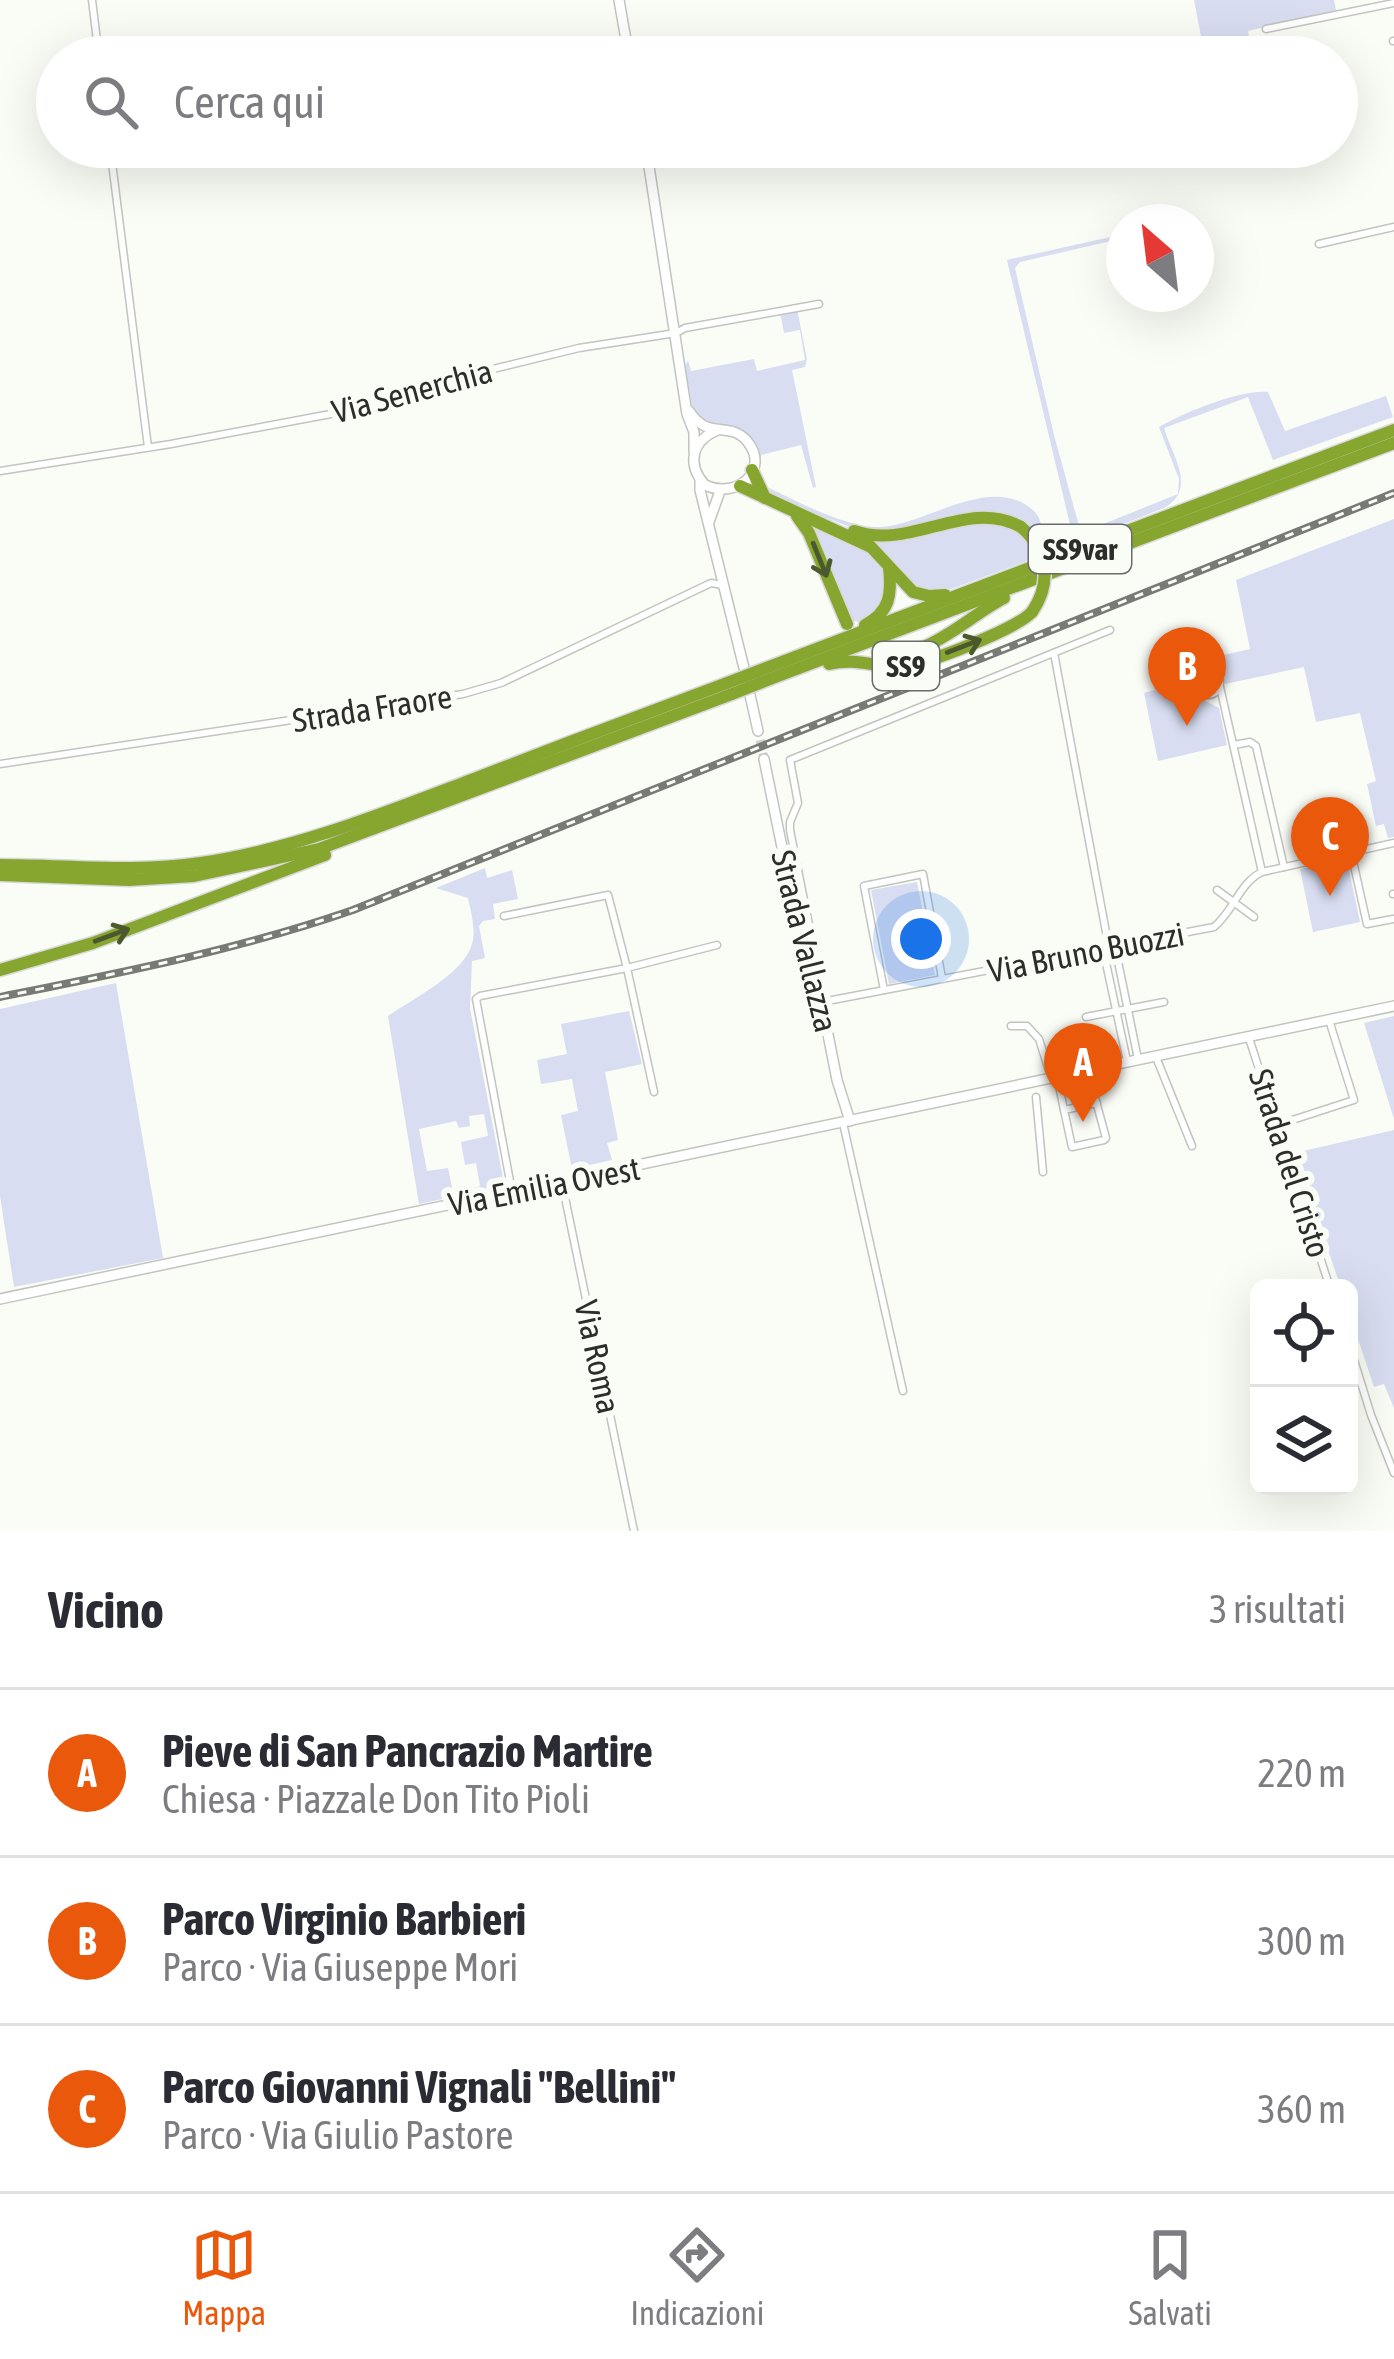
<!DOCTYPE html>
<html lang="it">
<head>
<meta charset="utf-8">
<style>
  :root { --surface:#fff; --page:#f2f2f3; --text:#2b2b33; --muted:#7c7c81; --line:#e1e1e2; --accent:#ea580c }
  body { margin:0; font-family:"Asap Condensed",sans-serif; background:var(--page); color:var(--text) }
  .controls { position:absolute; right:36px; bottom:36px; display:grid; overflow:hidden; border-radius:18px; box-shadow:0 12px 48px #0002 }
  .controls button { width:108px; height:108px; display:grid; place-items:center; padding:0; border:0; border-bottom:3px solid var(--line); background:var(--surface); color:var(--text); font:60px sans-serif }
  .compass { position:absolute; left:1106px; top:204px; width:108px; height:108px; border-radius:50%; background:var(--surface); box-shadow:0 12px 48px #0002; rotate:332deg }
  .you { position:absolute; left:921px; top:939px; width:42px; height:42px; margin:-30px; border:9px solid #fff; border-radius:50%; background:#1a73e8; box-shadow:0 0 0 18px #1a73e833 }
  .badge { display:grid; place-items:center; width:78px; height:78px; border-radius:50%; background:var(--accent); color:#fff; font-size:39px; font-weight:700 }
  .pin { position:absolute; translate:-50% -99px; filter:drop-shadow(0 3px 6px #0008) }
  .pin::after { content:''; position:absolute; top:63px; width:42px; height:36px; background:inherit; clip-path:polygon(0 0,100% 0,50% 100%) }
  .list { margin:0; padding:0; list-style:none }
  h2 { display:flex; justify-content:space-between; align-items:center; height:156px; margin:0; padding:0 48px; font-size:51px }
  h2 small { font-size:39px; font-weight:400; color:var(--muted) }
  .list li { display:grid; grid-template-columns:78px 1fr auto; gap:36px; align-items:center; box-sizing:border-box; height:168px; padding:0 48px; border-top:3px solid var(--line) }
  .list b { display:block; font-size:45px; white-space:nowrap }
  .list p { margin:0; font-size:39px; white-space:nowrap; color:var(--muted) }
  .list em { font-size:39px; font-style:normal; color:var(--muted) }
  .icon { flex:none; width:66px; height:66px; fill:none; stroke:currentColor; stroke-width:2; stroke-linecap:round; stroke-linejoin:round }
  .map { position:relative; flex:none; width:1394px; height:1531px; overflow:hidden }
  .search { position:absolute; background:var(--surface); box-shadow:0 12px 48px #0002; left:36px; right:36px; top:36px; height:132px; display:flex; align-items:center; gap:30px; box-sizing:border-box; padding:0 42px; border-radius:66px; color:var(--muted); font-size:45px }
  .sheet { height:660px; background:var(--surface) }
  nav { display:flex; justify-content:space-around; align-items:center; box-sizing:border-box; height:168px; border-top:3px solid var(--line); background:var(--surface); font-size:33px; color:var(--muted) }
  nav a { display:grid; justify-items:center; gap:6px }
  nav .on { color:var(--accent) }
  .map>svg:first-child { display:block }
  .green { fill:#d8ddf1 }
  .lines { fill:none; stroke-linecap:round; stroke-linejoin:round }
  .secondary-tunnel { stroke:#d1d3ce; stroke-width:9; stroke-dasharray:9 4.5; stroke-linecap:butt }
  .street-casing { stroke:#c2c4bf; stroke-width:9 }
  .secondary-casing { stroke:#c2c4bf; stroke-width:12 }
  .highway-casing { stroke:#d9d9d9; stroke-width:15 }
  .street { stroke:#fff; stroke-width:6 }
  .secondary { stroke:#fff; stroke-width:9 }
  .highway { stroke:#87a62f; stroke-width:12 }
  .rail-casing { stroke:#787a76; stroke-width:8 }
  .rail { stroke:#fafcf6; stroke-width:3; stroke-dasharray:9; stroke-linecap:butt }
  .highway-bridge-casing { stroke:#d9d9d9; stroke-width:15; stroke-linecap:butt }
  .highway-bridge { stroke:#87a62f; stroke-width:12 }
  .oneway { stroke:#4c582d }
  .labels { text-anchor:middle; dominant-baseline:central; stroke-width:12; stroke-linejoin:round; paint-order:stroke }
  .shield { fill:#fafcf6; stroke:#6a6c69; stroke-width:3 }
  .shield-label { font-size:30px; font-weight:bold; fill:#2d2e2c }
  .street-label { font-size:33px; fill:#2d2e2c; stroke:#fafcf6 }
</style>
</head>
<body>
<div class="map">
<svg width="1394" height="1531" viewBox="0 0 1394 1531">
  <rect width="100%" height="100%" fill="#fafcf6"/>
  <g class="green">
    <path d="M 1194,0 L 1334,0 L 1336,10 L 1248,31 L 1252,57 L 1205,57 Z"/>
    <path d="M 1124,234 L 1124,238 L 1020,262 L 1015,268 L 1054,435 L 1081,533 L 1178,494 L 1179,479 L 1159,427 C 1186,412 1238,390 1268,392 L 1285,431 L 1386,396 L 1393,417 L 1273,460 L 1248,397 L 1164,428 C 1172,456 1198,489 1164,508 L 1047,554 L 1012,518 L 901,532 L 850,527 L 793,505 L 762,489 L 753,444 L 708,425 L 693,411 L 685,367 L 688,360 L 691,371 L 754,359 L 757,371 L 805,360 L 800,330 L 784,333 L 780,312 L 797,309 L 807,359 L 805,367 L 792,370 L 816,487 L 813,488 L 801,445 L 761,455 C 759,469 757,476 767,487 C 797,501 848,529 881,527 C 926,525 991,472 1034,511 C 1044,521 1041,535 1047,546 L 1073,537 L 1007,260 Z"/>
    <path d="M 1394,519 L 1394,837 L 1388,838 L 1384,824 L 1376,826 L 1367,784 L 1376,781 L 1360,713 L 1316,722 L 1304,667 L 1225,684 L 1219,656 L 1250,649 L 1236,580 Z"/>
    <path d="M 991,521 C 1014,529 1027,535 1038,557 L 943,592 L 923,592 L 903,578 L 889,556 L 874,542 C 914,541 952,524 991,521 Z"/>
    <path d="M 813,526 C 834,536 879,547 884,573 C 886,582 884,593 884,603 L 860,624 L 856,621 L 851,623 L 811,528 Z"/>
    <path d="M 1186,681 L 1195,696 L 1219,708 L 1227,745 L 1158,761 L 1144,693 Z"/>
    <path d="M 1347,860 L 1360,922 L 1313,932 L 1300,869 Z"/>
    <path d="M 485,868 L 487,878 L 512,870 L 518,899 L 493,904 L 495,919 L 483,921 L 479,926 L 485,958 L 472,961 L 470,1008 L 504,1183 L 475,1192 L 474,1188 L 480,1186 L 476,1163 L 465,1165 L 461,1142 L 488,1136 L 484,1114 L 469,1116 L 470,1126 L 459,1128 L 456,1121 L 419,1129 L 427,1171 L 448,1168 L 453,1192 L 460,1191 L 461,1195 L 419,1204 L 388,1016 C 411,1000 461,975 471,947 C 477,932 471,913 468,898 L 436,888 Z"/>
    <path d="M 917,882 L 935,975 L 889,984 L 871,890 Z"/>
    <path d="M 116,983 L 163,1258 L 14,1287 L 0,1196 L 0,1009 Z"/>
    <path d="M 629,1011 L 642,1064 L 605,1072 L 618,1140 L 607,1143 L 612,1160 L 572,1169 L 561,1115 L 578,1111 L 572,1079 L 541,1084 L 537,1060 L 567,1054 L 561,1024 Z"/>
    <path d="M 1394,1016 L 1394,1119 L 1364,1023 Z"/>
    <path d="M 1394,1130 L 1394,1408 L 1384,1384 L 1374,1387 L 1349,1312 L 1349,1288 L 1341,1288 L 1295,1153 Z"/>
  </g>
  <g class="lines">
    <path class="secondary-tunnel" d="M 760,740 L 764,759"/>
    <g class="street-casing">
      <g id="street">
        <path d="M 92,0 L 99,57"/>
        <path d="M 1266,29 L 1394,3"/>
        <path d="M 1393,41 L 1394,41"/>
        <path d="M 110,147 L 148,447"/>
        <path d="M 1319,244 L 1394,227"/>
        <path d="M 0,471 L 171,444 L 368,407 L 419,387 L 579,348 L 676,333 L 685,328 L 819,304"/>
        <path d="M 1054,653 L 1109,948"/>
        <circle cx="1208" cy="683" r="12"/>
        <path d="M 1220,687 L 1262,872"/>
        <path d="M 1234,745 L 1250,742 L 1256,746 L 1284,867"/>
        <path d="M 0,764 L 463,694 L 501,683 L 711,583 L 723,585"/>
        <path d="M 1351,852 L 1367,924 L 1393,919"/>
        <path d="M 1217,890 L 1254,917"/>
        <path d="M 1393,894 L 1394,894"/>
        <path d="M 504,916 L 608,895 L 627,968 L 480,996 L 476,999 L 512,1192"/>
        <path d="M 1115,947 L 1138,1059"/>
        <path d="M 1103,949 L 1127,1061"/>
        <path d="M 812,959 L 810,930 L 790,830 L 790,822 L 798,803 L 790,760 L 1110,630"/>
        <path d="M 884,990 L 864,886 L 923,874 L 942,978"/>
        <path d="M 822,1002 L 1214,927 C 1233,912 1240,882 1262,872 L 1394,843"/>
        <path d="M 1086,1017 L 1164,1002"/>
        <path d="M 1011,1026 L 1027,1026 L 1039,1039 L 1051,1077"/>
        <path d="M 1249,1038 L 1330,1288"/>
        <path d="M 1156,1057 L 1192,1146"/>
        <path d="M 1088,1072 C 1094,1094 1100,1116 1106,1138 L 1104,1140 L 1072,1147 L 1064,1110 L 1097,1103"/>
        <path d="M 1057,1076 L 1064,1110"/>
        <path d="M 654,1092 L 627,968 L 717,945"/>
        <path d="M 1036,1097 L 1043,1172"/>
        <path d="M 843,1123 L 903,1391"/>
        <path d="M 1277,1125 L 1354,1100 L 1329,1020"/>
        <path d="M 562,1183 L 634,1531"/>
        <path d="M 1349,1344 L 1371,1415 L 1394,1473"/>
      </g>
    </g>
    <g class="secondary-casing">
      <g id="secondary">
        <path d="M 619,0 L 629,57"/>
        <path d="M 646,147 L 687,414 L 694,432 L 694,451"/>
        <path d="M 689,411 C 708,441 729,420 747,441 C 771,470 737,500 705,485 C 686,464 692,440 718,430"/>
        <path d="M 700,480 L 700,490 L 744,668"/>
        <path d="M 709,522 L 720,491"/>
        <path d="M 750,695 L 758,731"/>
        <path d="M 764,759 L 794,906 L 821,999 L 837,1080 L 850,1121"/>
        <path d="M 0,1299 L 1394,1006"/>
      </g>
    </g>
    <g class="highway-casing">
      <g id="highway">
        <path d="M 752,470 L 765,498"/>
        <path d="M 740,486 L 871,547 L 913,592 L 929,596 L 945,595"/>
        <path d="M 797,516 L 809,533 L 847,624"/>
        <path d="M 854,531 C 911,551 967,497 1021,527"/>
        <path d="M 865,625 C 890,612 892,594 889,567"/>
        <path d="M 878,652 C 925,663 965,618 1004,598"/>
        <path d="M 829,664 C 859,657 877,669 903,666 C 928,664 1016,629 1032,612"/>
        <path d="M 766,668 L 1394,430"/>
        <path d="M 770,679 L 1394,443"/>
        <path d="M 0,865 C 68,865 133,873 201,863 C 295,849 382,814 471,780 C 556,747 642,715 727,683"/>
        <path d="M 0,875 L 129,880 L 194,876 L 319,849 L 732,694"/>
        <path d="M 0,970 L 93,943 L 325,855"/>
      </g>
    </g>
    <use href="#street" class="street"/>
    <use href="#secondary" class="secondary"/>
    <use href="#highway" class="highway"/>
    <g class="rail-casing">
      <path id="rail" d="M 0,997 C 119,973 238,950 353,910 L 1394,493"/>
    </g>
    <use href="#rail" class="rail"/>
    <g class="highway-bridge-casing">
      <g id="highway-bridge">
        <path d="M 1021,527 C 1048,550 1052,583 1032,612"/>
        <path d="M 727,683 L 766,668"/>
        <path d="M 732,694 L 770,679"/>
      </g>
    </g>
    <use href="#highway-bridge" class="highway-bridge"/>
  </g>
  <defs><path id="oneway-shaft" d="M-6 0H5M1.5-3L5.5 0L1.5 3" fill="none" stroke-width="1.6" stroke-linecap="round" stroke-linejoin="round" transform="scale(3)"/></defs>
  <g class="oneway">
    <use href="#oneway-shaft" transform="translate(820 560) rotate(68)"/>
    <use href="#oneway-shaft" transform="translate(964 646) rotate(-21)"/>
    <use href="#oneway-shaft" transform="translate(112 935) rotate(-20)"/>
  </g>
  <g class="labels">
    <g class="shield">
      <rect x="1029" y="525" width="102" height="48" rx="9"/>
      <rect x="873" y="642" width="66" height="48" rx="9"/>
    </g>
    <g class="shield-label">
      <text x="1080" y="549">SS9var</text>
      <text x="906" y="666">SS9</text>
    </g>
    <g class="street-label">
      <text transform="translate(412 391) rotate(-15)">Via Senerchia</text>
      <text transform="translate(372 708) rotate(-9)">Strada Fraore</text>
      <text transform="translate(805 941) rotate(76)">Strada Vallazza</text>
      <text transform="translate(1086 952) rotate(-11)">Via Bruno Buozzi</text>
      <text transform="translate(1290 1163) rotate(72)">Strada del Cristo</text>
      <text transform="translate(544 1186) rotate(-11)">Via Emilia Ovest</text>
      <text transform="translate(598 1357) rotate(78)">Via Roma</text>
    </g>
  </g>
</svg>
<div class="controls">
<button><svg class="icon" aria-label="locate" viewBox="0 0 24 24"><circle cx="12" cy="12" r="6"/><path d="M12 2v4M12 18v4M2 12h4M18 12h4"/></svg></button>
<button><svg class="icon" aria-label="layers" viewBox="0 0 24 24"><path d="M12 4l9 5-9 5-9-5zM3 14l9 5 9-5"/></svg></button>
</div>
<svg class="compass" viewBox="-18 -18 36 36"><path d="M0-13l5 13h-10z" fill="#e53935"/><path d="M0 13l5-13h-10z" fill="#7c7c81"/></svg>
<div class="you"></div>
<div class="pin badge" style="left:1083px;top:1122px">A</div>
<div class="pin badge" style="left:1187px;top:726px">B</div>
<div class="pin badge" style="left:1330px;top:896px">C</div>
<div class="search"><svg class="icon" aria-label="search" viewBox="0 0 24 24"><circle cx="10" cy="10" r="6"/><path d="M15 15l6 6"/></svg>Cerca qui</div>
</div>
<section class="sheet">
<h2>Vicino<small>3 risultati</small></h2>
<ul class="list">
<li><span class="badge">A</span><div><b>Pieve di San Pancrazio Martire</b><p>Chiesa · Piazzale Don Tito Pioli</p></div><em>220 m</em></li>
<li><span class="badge">B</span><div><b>Parco Virginio Barbieri</b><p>Parco · Via Giuseppe Mori</p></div><em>300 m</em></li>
<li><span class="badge">C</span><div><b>Parco Giovanni Vignali &quot;Bellini&quot;</b><p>Parco · Via Giulio Pastore</p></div><em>360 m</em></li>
</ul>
</section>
<nav>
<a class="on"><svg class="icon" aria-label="map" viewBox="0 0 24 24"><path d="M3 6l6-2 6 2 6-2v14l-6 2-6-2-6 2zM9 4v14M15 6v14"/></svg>Mappa</a>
<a><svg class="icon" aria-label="directions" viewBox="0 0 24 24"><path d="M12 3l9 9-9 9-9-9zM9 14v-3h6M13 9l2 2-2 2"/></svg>Indicazioni</a>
<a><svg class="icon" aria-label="saved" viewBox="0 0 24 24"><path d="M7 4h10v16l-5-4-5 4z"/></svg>Salvati</a>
</nav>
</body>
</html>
